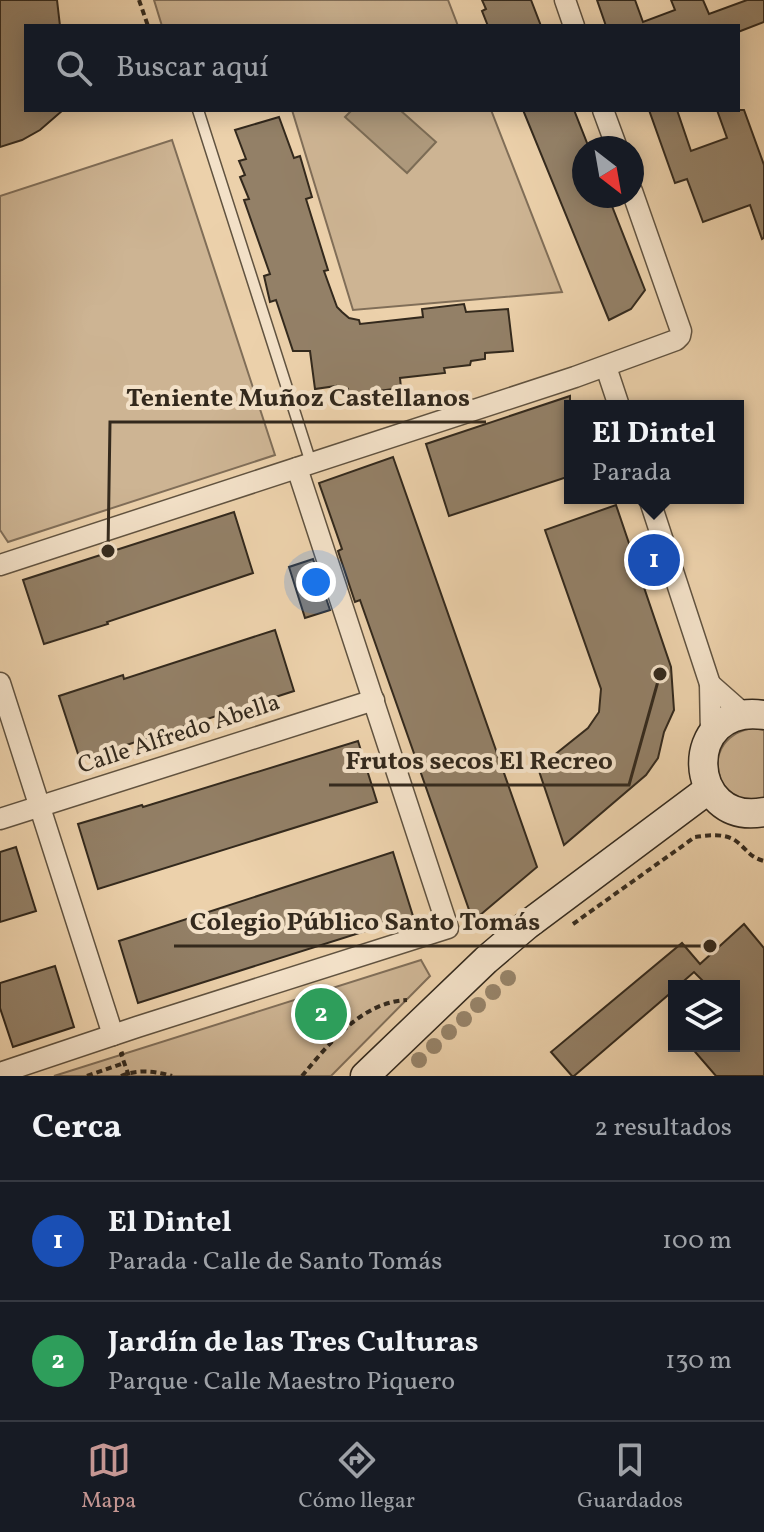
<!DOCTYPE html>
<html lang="es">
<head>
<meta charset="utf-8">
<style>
  :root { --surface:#171b24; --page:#242831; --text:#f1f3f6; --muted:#9ea1a6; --line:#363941; --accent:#c59692 }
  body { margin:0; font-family:Vollkorn,serif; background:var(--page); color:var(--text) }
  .controls { position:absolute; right:24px; bottom:24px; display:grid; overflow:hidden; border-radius:0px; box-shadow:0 4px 20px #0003 }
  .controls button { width:72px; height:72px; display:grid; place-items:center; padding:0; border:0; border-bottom:2px solid var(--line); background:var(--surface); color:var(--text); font:40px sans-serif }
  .compass { position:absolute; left:572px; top:136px; width:72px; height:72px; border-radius:50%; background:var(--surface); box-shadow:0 4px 20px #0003; rotate:149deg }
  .you { position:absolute; left:316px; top:582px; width:28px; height:28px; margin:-20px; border:6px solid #fff; border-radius:50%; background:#1a73e8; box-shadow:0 0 0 12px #1a73e833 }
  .badge { display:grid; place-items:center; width:52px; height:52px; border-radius:50%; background:var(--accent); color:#fff; font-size:26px; font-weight:700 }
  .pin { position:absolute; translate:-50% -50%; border:4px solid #fff; box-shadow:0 2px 8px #0006 }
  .popup { position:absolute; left:564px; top:400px; width:180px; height:104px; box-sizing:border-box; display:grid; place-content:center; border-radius:0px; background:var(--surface); filter:drop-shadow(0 2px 6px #0005); font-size:26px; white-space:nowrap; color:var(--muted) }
  .popup b { font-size:30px; color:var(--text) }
  .popup::after { content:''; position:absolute; left:50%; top:100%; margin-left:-16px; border:16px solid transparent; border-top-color:var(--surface) }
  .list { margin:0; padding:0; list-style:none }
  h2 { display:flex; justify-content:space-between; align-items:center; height:104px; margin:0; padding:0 32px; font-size:34px }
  h2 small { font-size:26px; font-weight:400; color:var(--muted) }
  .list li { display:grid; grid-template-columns:52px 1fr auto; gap:24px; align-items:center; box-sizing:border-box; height:120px; padding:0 32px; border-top:2px solid var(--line) }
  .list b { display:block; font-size:30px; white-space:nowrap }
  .list p { margin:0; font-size:26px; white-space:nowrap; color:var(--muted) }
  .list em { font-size:26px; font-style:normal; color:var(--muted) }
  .icon { flex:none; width:44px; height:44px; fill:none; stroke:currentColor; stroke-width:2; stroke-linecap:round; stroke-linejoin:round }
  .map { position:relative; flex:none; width:764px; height:1076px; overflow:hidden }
  .search { position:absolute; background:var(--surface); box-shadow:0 4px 20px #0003; left:24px; right:24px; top:24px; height:88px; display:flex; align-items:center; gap:20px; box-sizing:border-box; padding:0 28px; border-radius:0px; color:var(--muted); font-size:30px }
  .sheet { height:344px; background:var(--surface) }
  nav { display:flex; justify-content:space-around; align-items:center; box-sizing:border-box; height:112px; border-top:2px solid var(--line); background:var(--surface); font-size:22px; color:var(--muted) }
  nav a { display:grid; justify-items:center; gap:4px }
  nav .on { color:var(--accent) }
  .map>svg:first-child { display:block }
  .green { fill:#cdb493; stroke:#806e58; stroke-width:2 }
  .water { fill:#ad987b; stroke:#7c6c55; stroke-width:2 }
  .building { fill:#938067; stroke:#33291d; stroke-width:2 }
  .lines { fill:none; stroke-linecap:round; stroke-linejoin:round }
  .lane-casing { stroke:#615340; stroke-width:13 }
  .street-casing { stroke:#615340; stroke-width:23 }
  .secondary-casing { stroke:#33291d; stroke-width:31 }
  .path { stroke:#33291d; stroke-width:4; stroke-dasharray:6 4; stroke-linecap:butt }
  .lane { stroke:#f3e1c8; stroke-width:10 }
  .street { stroke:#f3e1c8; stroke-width:20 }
  .secondary { stroke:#f3e1c8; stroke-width:28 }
  .tree { fill:#97846a }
  .labels { text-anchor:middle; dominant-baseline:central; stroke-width:8; stroke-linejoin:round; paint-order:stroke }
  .street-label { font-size:24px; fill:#33291d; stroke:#f3e1c8 }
  .leader { fill:none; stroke:#33291d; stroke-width:3 }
  .callout-dot { fill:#33291d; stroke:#f3e1c8; stroke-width:3 }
  .callout-label { font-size:26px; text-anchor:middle; font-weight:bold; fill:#33291d; stroke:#f3e1c8; stroke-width:8; stroke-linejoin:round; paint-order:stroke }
</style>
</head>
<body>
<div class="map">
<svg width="764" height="1076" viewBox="0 0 764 1076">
  <rect width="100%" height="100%" fill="#ecd1ab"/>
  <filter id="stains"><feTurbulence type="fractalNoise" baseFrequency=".0025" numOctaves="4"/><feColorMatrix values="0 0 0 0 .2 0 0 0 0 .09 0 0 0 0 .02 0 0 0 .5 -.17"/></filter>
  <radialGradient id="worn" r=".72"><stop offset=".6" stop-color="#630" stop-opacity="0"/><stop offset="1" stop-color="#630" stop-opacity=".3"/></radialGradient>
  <g class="green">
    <path d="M 154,0 L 448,0 L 458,26 L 162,26 Z"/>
    <path d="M 292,110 L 491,110 L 562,292 L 353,310 Z"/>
    <path d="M 172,140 L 275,455 L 8,542 L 0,530 L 0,196 Z"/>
    <path d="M 754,728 L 764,730 L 764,798 C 714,812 696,736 754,728 Z"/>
    <path d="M 421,960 L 430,976 L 331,1076 L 54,1076 Z"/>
  </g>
  <path class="water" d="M 352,110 L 400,110 L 436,142 L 407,173 L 345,117 Z"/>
  <g class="building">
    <path d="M 0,0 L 57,0 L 60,26 L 26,26 L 26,110 L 63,110 L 40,130 L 22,140 L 0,147 Z"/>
    <path d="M 482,0 L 531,0 L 541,26 L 488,26 L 482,11 L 486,9 Z"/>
    <path d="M 597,0 L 635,0 L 643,22 L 675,10 L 671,0 L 703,0 L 709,14 L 747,0 L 764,0 L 764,22 L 738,32 L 738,26 L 606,26 Z"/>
    <path d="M 523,110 L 574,110 L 589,148 L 584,148 L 584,196 L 608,196 L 645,290 L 631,309 L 609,320 Z"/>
    <path d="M 649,110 L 677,110 L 691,151 L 727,138 L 717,110 L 744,110 L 764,165 L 764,238 L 762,239 L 750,205 L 703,222 L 687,179 L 675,183 Z"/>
    <path d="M 279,117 L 294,158 L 300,156 L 312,197 L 306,199 L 328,270 L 324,271 L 337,307 L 342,312 L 349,318 L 359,320 L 360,324 L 423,317 L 422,309 L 464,304 L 466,312 L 508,309 L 513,351 L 485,353 L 485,359 L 471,361 L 470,365 L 444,368 L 445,373 L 400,378 L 401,388 L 348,395 L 348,389 L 336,391 L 336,386 L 315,389 L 310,351 L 293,351 L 276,300 L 270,302 L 264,276 L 270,274 L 244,200 L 249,199 L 240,177 L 245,175 L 239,161 L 246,159 L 235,130 Z"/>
    <path d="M 570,396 L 570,476 L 449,516 L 426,444 Z"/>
    <path d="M 393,457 L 537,867 L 473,921 L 360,600 L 355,602 L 338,551 L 342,549 L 319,483 Z"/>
    <path d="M 616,505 L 671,667 L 674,710 L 664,732 L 658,758 L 646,775 L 564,845 L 538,768 L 588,728 L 599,712 L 601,689 L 545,530 Z"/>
    <path d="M 234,512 L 253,573 L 107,622 L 108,624 L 44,644 L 23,580 Z"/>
    <path d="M 313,559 L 330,610 L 305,618 L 289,567 Z"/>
    <path d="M 275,630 L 294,691 L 80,760 L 59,696 L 123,675 L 124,679 Z"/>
    <path d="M 358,741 L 377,802 L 98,889 L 78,824 L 142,805 L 143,807 Z"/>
    <path d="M 16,847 L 36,911 L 0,922 L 0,852 Z"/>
    <path d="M 393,852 L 413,916 L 138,1003 L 119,941 Z"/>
    <path d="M 744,924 L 764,948 L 764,1076 L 716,1076 L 690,1046 L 734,1046 L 734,986 L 708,986 L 694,972 L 678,986 L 674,986 L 674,990 L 574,1076 L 572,1076 L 551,1052 L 682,943 L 700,964 Z"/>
    <path d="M 55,966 L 74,1027 L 13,1047 L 0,1008 L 0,983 Z"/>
  </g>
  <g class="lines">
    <g class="lane-casing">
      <path id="lane" d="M 198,110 L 311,463"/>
    </g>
    <g class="street-casing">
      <g id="street">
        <path d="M 565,0 L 574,26"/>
        <path d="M 603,110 L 617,148"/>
        <path d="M 606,367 L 619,406"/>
        <path d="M 649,498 L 710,684 L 711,735"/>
        <path d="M 0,565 L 575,377 L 676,340 L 680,336 L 681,331 L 632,191"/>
        <path d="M 0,683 L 113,1035"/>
        <path d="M 710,684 L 744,714"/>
        <path d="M 0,819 L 374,700"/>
        <path d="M 0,1073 L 137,1027 L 448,928 L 297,468"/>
      </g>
    </g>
    <g class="secondary-casing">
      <g id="secondary">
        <path d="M 764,715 C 680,703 686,827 764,812"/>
        <path d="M 365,1076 L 486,960 L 527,925 L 709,789"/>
      </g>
    </g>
    <g class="path">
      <path d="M 139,0 L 148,26"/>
      <path d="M 573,924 L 695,837 C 708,835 725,833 736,841 C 748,850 749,857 764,861"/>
      <path d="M 124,1053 L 121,1054 L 129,1076"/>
      <path d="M 87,1076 L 124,1063"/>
      <path d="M 121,1076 C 138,1069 155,1071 172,1076"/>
      <path d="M 302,1076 C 329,1044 361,1002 407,1000"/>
    </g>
    <use href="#lane" class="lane"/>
    <use href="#street" class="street"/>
    <use href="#secondary" class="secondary"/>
  </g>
  <g class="tree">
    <circle cx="508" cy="978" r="8"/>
    <circle cx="493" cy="992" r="8"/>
    <circle cx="478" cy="1005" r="8"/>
    <circle cx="464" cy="1019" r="8"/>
    <circle cx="449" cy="1032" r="8"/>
    <circle cx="434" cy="1046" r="8"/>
    <circle cx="419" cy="1060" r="8"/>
  </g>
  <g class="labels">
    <g class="street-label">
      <text transform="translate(179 735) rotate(-18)">Calle Alfredo Abella</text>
    </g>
  </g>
  <path class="leader" d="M108 551L110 422H486M660 674L629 785H329M710 946L557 946H174"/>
  <g class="callout-dot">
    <circle cx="108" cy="551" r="8"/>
    <circle cx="660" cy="674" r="8"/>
    <circle cx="710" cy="946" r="8"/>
  </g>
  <g class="callout-label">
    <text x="298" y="406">Teniente Muñoz Castellanos</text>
    <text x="479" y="769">Frutos secos El Recreo</text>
    <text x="365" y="930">Colegio Público Santo Tomás</text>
  </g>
  <rect width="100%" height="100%" filter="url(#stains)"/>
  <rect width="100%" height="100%" fill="url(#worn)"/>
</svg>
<div class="controls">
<button><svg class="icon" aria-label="layers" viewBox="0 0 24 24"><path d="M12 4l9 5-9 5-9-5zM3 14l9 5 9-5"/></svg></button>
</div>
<svg class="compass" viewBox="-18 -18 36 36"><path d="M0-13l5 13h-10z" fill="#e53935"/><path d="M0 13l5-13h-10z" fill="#9ea1a6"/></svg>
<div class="you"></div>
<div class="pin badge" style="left:654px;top:560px;background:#1a4fb4">1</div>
<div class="popup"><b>El Dintel</b>Parada</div>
<div class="pin badge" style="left:321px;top:1014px;background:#2e9e5b">2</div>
<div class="search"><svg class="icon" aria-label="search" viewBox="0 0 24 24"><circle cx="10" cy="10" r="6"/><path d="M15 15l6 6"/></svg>Buscar aquí</div>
</div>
<section class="sheet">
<h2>Cerca<small>2 resultados</small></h2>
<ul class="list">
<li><span class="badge" style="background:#1a4fb4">1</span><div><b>El Dintel</b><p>Parada · Calle de Santo Tomás</p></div><em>100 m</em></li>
<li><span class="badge" style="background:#2e9e5b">2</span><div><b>Jardín de las Tres Culturas</b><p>Parque · Calle Maestro Piquero</p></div><em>130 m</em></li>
</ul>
</section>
<nav>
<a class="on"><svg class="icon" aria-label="map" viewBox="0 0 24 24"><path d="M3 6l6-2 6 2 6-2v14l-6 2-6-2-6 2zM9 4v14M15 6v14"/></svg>Mapa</a>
<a><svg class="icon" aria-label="directions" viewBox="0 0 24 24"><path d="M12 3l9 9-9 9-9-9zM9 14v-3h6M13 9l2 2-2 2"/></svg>Cómo llegar</a>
<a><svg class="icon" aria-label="saved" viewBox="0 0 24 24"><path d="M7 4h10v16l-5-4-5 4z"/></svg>Guardados</a>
</nav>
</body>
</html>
